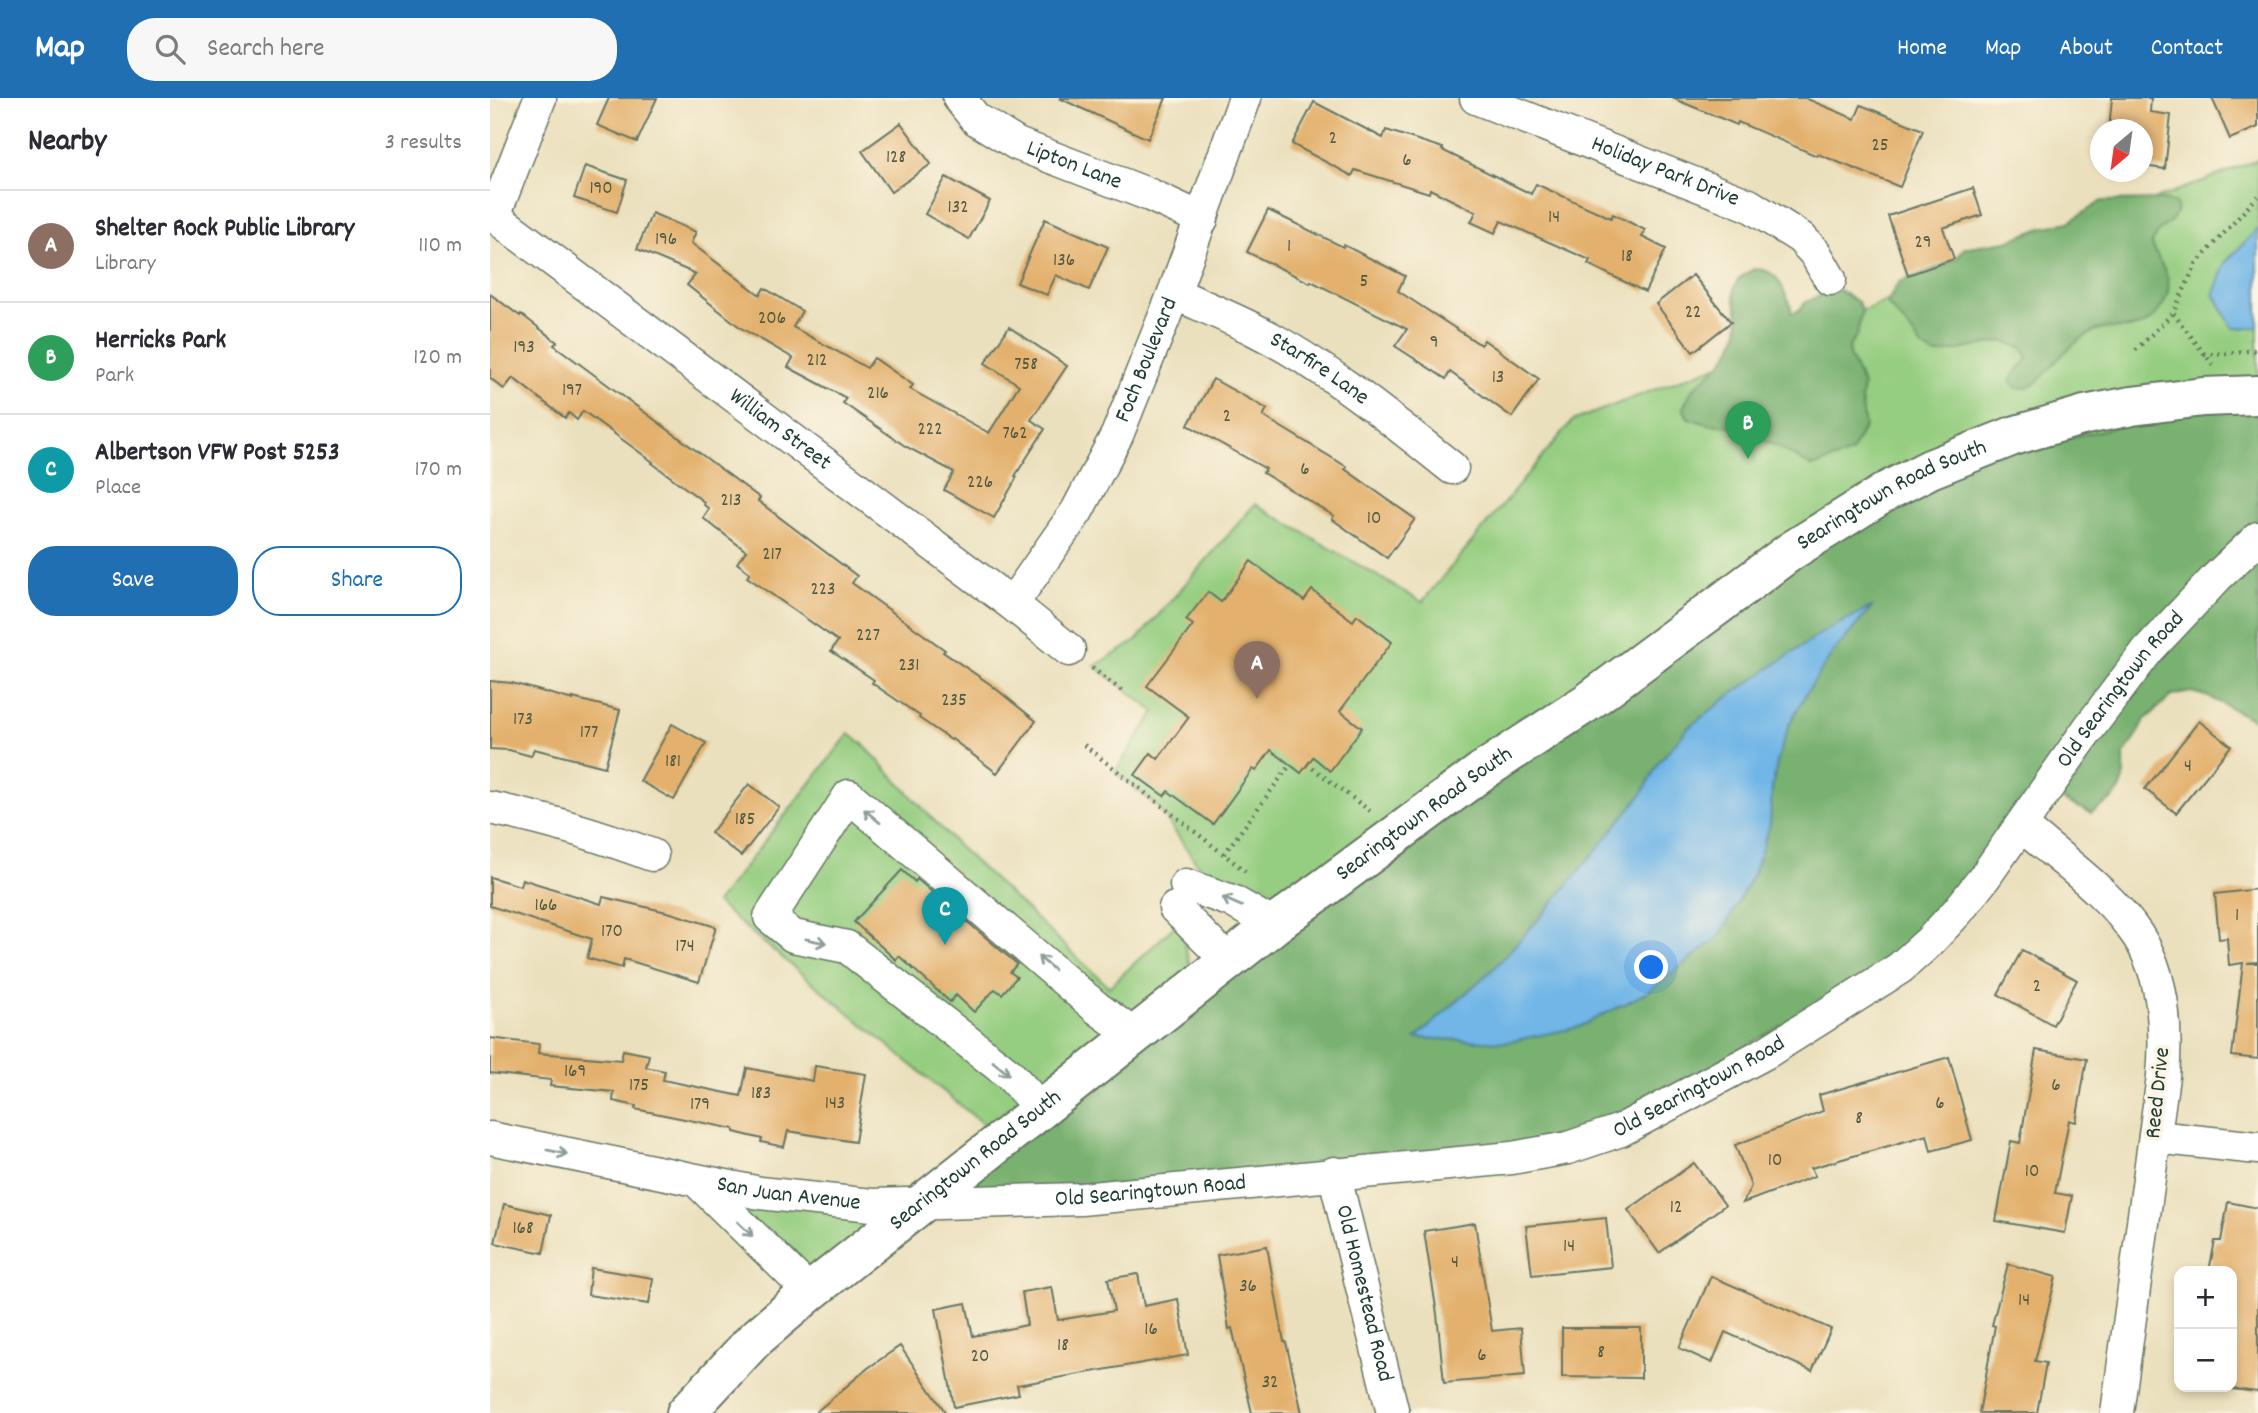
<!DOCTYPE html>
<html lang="en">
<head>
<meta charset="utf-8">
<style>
  :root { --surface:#fff; --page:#f7f7f7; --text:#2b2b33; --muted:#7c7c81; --line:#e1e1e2; --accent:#1f6fb2 }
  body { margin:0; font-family:Dekko,sans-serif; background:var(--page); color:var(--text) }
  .controls { position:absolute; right:21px; bottom:21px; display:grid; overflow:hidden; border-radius:14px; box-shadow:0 4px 10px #0003 }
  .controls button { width:63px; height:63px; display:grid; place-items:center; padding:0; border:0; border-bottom:2px solid var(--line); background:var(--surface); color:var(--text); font:35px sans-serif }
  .compass { position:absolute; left:1600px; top:21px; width:63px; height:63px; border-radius:50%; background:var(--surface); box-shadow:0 4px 10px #0003; rotate:209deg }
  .you { position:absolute; left:1162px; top:870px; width:24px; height:24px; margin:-18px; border:5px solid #fff; border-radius:50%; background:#1a73e8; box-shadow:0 0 0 10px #1a73e833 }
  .badge { display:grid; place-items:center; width:46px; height:46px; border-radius:50%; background:var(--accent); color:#fff; font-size:23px; font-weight:700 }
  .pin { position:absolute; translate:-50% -58px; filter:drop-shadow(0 2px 4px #0008) }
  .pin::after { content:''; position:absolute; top:37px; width:24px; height:21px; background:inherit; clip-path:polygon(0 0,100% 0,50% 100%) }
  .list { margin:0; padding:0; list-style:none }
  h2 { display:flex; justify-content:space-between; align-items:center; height:91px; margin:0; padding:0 28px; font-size:30px }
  h2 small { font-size:23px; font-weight:400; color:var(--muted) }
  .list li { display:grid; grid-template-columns:46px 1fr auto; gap:21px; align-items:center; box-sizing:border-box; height:112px; padding:0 28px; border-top:2px solid var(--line) }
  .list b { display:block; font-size:26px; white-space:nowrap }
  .list p { margin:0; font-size:23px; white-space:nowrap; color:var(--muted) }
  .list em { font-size:23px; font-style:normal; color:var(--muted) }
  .actions { display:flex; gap:14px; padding:21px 28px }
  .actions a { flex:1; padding:16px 0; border:2px solid var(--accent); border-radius:28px; text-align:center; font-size:24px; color:var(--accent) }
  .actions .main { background:var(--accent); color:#fff }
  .icon { flex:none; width:38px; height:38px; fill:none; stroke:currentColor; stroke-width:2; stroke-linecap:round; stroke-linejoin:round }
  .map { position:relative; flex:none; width:1768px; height:1315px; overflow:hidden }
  header { display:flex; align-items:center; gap:42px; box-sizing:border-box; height:98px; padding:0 35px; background:var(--accent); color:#fff }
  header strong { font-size:33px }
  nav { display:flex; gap:38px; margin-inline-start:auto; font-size:24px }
  .search { width:490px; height:63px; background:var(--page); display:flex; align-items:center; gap:18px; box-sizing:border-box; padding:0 24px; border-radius:28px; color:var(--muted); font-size:26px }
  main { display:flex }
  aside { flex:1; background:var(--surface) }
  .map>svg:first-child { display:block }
  .green { fill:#96ce81; stroke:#5a865a; stroke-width:2 }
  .forest { fill:#78b16f; stroke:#4c7752; stroke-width:2 }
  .water { fill:#71b6e7; stroke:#487a8e; stroke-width:2 }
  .building { fill:#e3b16d }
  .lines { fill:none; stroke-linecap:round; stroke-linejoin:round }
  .minor-casing { stroke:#667664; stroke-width:35 }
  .major-casing { stroke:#667664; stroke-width:42 }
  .path { stroke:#667664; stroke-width:4.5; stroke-dasharray:2 5; stroke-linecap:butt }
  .minor { stroke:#fff; stroke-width:32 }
  .major { stroke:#fff; stroke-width:38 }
  .oneway { stroke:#8f9e9a }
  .labels { text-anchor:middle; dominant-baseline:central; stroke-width:7; stroke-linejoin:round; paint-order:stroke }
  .number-label { font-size:19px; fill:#505a42 }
  .street-label { font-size:23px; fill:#1f3d34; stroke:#fcf5e5 }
</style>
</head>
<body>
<header>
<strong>Map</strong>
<div class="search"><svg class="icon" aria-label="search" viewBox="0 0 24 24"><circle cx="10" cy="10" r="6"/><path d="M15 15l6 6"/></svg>Search here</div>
<nav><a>Home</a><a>Map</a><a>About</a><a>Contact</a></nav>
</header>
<main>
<aside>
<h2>Nearby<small>3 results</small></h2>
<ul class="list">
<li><span class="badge" style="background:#8d6e63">A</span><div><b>Shelter Rock Public Library</b><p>Library</p></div><em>110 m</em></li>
<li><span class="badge" style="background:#2e9e5b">B</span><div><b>Herricks Park</b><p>Park</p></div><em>120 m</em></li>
<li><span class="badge" style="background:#0f9aa8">C</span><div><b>Albertson VFW Post 5253</b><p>Place</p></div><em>170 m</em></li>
</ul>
<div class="actions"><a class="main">Save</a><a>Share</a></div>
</aside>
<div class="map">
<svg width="1768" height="1315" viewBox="0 0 1768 1315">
  <rect width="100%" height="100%" fill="#fcf5e5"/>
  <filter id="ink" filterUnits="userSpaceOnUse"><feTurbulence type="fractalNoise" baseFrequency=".0143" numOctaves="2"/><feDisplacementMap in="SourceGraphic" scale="14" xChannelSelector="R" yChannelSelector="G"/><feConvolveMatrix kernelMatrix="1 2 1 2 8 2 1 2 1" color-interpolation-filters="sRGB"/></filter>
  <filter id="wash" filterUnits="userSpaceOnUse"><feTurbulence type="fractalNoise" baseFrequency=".00686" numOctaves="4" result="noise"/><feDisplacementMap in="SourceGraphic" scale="28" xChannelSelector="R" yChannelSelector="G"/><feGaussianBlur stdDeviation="1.57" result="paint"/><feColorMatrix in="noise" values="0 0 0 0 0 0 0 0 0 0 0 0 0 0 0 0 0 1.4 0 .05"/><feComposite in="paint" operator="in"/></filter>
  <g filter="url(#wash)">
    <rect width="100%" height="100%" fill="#ebe0bd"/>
    <g class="green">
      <path d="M 1768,62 L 1768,297 L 779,817 L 724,790 L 667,708 L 625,674 L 665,614 L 605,568 L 646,543 L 765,406 L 932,504 L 1082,323 Z"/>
      <path d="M 359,636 L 372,645 L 467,747 L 619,889 L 689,824 L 703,880 L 511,1041 L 226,805 Z"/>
      <path d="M 213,1086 L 423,1109 L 320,1189 Z"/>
    </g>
    <g class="forest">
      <path d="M 1676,102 L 1686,106 C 1689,122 1677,124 1668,134 C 1666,137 1664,141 1662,145 C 1667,165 1685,177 1676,200 C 1671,213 1660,226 1646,229 C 1634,232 1621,228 1608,232 C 1592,238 1581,248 1569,260 C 1558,272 1545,293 1526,290 L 1520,283 C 1523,275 1533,268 1538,261 L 1533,250 L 1512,243 L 1445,257 L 1432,249 L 1420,232 L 1398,207 L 1398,203 L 1409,184 L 1452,168 L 1467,160 L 1473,151 L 1478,149 L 1517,143 L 1552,130 L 1579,124 L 1612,103 Z"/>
      <path d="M 1264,171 C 1281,171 1288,179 1294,193 C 1298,202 1302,205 1301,215 L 1308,213 L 1316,204 L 1343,192 L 1349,192 L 1368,204 L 1372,213 L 1367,236 L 1360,247 L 1359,257 L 1373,287 L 1371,302 L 1375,328 L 1361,355 L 1323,369 L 1286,348 L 1241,328 L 1217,326 L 1198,320 L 1193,310 C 1196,304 1199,296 1203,291 C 1222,271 1239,265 1247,236 C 1256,207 1225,190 1264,171 Z"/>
      <path d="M 1768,297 L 1768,624 L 1719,599 L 1701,594 L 1681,598 L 1655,622 L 1644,643 L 1634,655 C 1635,692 1633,696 1601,715 L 1573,702 L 1570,675 L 1439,844 L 1078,1050 L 432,1105 L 614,957 L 1440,371 Z"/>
    </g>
    <g class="water">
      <path d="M 1768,130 L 1768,229 L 1743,230 L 1724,196 L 1735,165 Z"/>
      <path d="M 1383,508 L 1343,555 L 1317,594 L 1299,627 L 1288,660 L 1282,691 L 1280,726 L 1264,774 L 1230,838 L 1156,895 L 1089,929 L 1017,944 L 926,940 L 1005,869 L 1057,812 L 1152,696 L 1169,664 L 1198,630 L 1242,596 L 1333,534 Z"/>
    </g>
    <g id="blocks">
      <g class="building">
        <path d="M 119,0 L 167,0 L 147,44 L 107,27 Z"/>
        <path d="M 569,0 L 676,0 L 658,41 Z"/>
        <path d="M 1182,0 L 1315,0 L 1365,21 L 1371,7 L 1433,32 L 1410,89 L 1328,56 L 1327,58 L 1248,24 L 1247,27 Z"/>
        <path d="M 1622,0 L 1661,0 L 1660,14 L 1681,17 L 1675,71 L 1653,68 L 1653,32 L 1619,32 Z"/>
        <path d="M 1722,0 L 1768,0 L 1768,29 L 1740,41 Z"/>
        <path d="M 824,4 L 893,40 L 896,32 L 953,50 L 952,52 L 1041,96 L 1046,86 L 1121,120 L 1123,116 L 1155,132 L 1152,139 L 1176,151 L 1155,194 L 1098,166 L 1100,162 L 1011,123 L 1005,135 L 981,124 L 986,114 L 940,91 L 939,95 L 865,72 L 862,78 L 802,46 Z"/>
        <path d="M 411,25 L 441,66 L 401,94 L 372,53 Z"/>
        <path d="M 95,68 L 137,82 L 127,114 L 84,100 Z"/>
        <path d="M 456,79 L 500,103 L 479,141 L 435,116 Z"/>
        <path d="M 1483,90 L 1492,117 L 1453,130 L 1464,161 L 1418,177 L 1398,118 Z"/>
        <path d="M 778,112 L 853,149 L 854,147 L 915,178 L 908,193 L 991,247 L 994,242 L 1049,281 L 1022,319 L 960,274 L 956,281 L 905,248 L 917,231 L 821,183 L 820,185 L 757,154 Z"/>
        <path d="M 162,115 L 206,134 L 201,145 L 270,197 L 274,190 L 312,213 L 303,229 L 377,270 L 384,260 L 423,287 L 420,291 L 499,335 L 529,287 L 495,265 L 519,229 L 577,268 L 541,322 L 555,331 L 525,378 L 527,379 L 504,420 L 454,392 L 464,374 L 415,348 L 353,305 L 356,300 L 298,269 L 303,260 L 251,230 L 197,187 L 206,176 L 147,151 Z"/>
        <path d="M 555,121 L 618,149 L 599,192 L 566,177 L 557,197 L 527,185 Z"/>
        <path d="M 1203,177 L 1241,224 L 1203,254 L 1166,206 Z"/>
        <path d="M 0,196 L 30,218 L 31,216 L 67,244 L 64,247 L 270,400 L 268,403 L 367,478 L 362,485 L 455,552 L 453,554 L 500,586 L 546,623 L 507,675 L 462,641 L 461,642 L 429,620 L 430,618 L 382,585 L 384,582 L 341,553 L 348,543 L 257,479 L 260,475 L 247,465 L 256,453 L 213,420 L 219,411 L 213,406 L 214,404 L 162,365 L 163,364 L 93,313 L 87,322 L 79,315 L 75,320 L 23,280 L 14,291 L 0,280 Z"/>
        <path d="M 723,281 L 777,311 L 773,318 L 857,369 L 855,371 L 925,421 L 897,460 L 842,421 L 844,418 L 773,375 L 776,371 L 698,327 Z"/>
        <path d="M 761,463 L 814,503 L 822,492 L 863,523 L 867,517 L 902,544 L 850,613 L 872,630 L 840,673 L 823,659 L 811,675 L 781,652 L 766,673 L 763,671 L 723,726 L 678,693 L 674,698 L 645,677 L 661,655 L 668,661 L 699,619 L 657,588 L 703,527 L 696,522 L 718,494 L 731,504 Z"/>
        <path d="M 0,583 L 22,585 L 83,602 L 83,600 L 130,612 L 115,669 L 44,651 L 41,658 L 19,652 L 0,651 Z"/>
        <path d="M 1709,623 L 1741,648 L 1686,715 L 1655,691 Z"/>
        <path d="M 182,626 L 216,645 L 184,702 L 150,683 Z"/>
        <path d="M 259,686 L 289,709 L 251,758 L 221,735 Z"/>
        <path d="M 412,772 L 425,784 L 427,781 L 527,866 L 520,874 L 527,879 L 512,896 L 505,891 L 484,914 L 466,897 L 460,904 L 409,858 L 406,862 L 364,824 Z"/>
        <path d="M 0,779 L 30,788 L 32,781 L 111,806 L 113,799 L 181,815 L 226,829 L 209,884 L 134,861 L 132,870 L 97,860 L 102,841 L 0,808 Z"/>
        <path d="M 1768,791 L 1768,864 L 1757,865 L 1768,865 L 1768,961 L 1742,958 L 1753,865 L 1739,867 L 1737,840 L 1729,841 L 1725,796 Z"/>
        <path d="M 1532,852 L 1587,882 L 1563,927 L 1508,896 Z"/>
        <path d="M 0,940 L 49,946 L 48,955 L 131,962 L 133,952 L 159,957 L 156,969 L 175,973 L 173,982 L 251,998 L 257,970 L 323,983 L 325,968 L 376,976 L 365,1044 L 298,1033 L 294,1049 L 271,1044 L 272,1041 L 244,1034 L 244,1031 L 145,1011 L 146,1008 L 123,1003 L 124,994 L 60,988 L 61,982 L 0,975 Z"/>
        <path d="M 1546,952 L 1597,961 L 1586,1024 L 1579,1022 L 1565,1095 L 1582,1098 L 1575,1135 L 1506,1123 L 1521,1043 L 1530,1045 Z"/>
        <path d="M 1459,959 L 1482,1042 L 1441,1053 L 1437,1037 L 1321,1070 L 1325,1078 L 1253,1105 L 1261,1088 L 1245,1047 L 1333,1013 L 1329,997 Z"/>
        <path d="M 1204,1065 L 1235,1107 L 1169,1155 L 1138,1112 Z"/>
        <path d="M 1738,1104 L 1768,1110 L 1768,1294 L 1742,1291 L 1742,1173 L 1719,1173 L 1725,1143 L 1731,1143 Z"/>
        <path d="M 14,1106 L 61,1117 L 53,1155 L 5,1145 Z"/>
        <path d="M 1116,1120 L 1121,1169 L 1042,1177 L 1036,1128 Z"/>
        <path d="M 985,1125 L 1002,1233 L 1031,1230 L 1035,1278 L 954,1285 L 947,1216 L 934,1133 Z"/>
        <path d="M 777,1148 L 794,1244 L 796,1244 L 812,1315 L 762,1315 L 742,1230 L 739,1231 L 727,1157 Z"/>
        <path d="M 1518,1166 L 1566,1179 L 1545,1263 L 1556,1265 L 1547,1315 L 1489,1315 L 1505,1228 L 1502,1227 Z"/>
        <path d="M 101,1170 L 163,1180 L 159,1206 L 98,1197 Z"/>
        <path d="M 648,1176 L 654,1208 L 688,1201 L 698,1257 L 527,1287 L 529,1296 L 464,1309 L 446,1211 L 476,1205 L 483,1238 L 537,1227 L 532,1194 L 562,1189 L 568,1222 L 624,1213 L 618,1181 Z"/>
        <path d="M 1221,1178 L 1341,1231 L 1322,1273 L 1235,1234 L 1222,1265 L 1189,1250 Z"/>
        <path d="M 1072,1230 L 1151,1230 L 1151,1280 L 1072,1279 Z"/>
        <path d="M 410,1248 L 456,1315 L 325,1315 L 378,1270 Z"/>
      </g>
    </g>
  </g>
  <g filter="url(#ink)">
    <use href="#blocks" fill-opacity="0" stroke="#667664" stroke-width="2"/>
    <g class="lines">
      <g class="minor-casing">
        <g id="minor">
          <path id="s1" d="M 469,0 L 486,21 L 527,46 L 660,97 L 712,121"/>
          <path id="s2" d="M 986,0 L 1259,107 L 1311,140 L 1325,155 L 1340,181"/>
          <path id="s3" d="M 0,115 L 522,506 L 579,552"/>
          <path d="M 4,118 L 50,0"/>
          <path id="s4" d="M 684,195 C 710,207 737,218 763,231 C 835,267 899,320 962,370"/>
          <path id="s5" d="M 522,506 L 587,413 L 627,337 L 684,195 L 755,0"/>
          <path d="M 0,710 C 56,721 109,737 162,757"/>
          <path d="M 1532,728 C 1571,762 1619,794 1648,838 C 1674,878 1677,932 1673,978 L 1627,1315"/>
          <path d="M 696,787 L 742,803 L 784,827"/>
          <path d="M 685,810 L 738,863"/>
          <path d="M 550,1010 L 519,976 L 357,849 L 303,838 L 280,819 L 359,698 L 607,910 L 644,937"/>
          <path d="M 1665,1039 L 1768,1050"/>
          <path id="s6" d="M 0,1040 L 270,1095 L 382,1107 L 591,1101 L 1022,1060 L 1078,1050 L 1131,1032 L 1277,954 L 1410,870 L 1439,844 L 1468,813 L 1494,780 L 1599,630 L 1658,552 L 1727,479 L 1768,440"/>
          <path id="s7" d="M 844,1075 L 903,1315"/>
          <path d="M 207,1083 L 320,1194"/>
        </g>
      </g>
      <g class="major-casing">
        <g id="major">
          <path id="s8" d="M 196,1315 L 264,1242 L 320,1194 L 784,827 L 991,674 L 1098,604 L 1301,453 L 1399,392 L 1440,371 L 1523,338 L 1595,317 L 1642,308 L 1713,299 L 1768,297"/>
        </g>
      </g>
      <g class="path">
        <path d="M 1646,252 L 1683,215"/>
        <path d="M 1714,257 L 1768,252"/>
        <path d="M 1723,267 L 1683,215 L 1706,166 L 1768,98"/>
        <path d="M 602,570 L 632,593"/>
        <path d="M 594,647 L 759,776"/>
        <path d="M 817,666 L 880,713"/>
        <path d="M 734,756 L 800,667"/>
      </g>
      <use href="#minor" class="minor"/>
      <use href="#major" class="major"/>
    </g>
    <defs><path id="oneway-shaft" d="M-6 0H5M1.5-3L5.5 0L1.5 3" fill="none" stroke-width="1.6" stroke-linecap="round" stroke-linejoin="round" transform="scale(1.75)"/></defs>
    <g class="oneway">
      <use href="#oneway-shaft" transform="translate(382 718) rotate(-140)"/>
      <use href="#oneway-shaft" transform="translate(742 804) rotate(-156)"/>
      <use href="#oneway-shaft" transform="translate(326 843) rotate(12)"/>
      <use href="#oneway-shaft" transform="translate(556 865) rotate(-140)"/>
      <use href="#oneway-shaft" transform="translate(511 970) rotate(39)"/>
      <use href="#oneway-shaft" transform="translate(67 1054) rotate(12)"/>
      <use href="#oneway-shaft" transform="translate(255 1131) rotate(44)"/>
    </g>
  </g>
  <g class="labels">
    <g class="number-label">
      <text x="843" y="41">2</text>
      <text x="1390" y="48">25</text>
      <text x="406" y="60">128</text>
      <text x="917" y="63">6</text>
      <text x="111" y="91">190</text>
      <text x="468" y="110">132</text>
      <text x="1064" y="120">14</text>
      <text x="176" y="142">196</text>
      <text x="1433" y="145">29</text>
      <text x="799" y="149">1</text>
      <text x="1137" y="159">18</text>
      <text x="574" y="163">136</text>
      <text x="874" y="184">5</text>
      <text x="1203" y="215">22</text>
      <text x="282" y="221">206</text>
      <text x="944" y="245">9</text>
      <text x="34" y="250">193</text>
      <text x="327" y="263">212</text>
      <text x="536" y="267">758</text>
      <text x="1008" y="280">13</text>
      <text x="82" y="293">197</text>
      <text x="388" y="296">216</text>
      <text x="737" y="319">2</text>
      <text x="440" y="332">222</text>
      <text x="525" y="336">762</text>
      <text x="815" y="372">6</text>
      <text x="490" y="385">226</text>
      <text x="241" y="403">213</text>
      <text x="884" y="421">10</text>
      <text x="282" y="457">217</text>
      <text x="333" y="492">223</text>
      <text x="378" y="538">227</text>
      <text x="419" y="568">231</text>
      <text x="464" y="603">235</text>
      <text x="33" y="622">173</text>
      <text x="99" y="635">177</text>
      <text x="183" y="664">181</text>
      <text x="1698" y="669">4</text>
      <text x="255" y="722">185</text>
      <text x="56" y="808">166</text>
      <text x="1747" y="818">1</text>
      <text x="122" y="834">170</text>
      <text x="195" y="849">174</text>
      <text x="1547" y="889">2</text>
      <text x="85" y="974">169</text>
      <text x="149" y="988">175</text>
      <text x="1566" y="988">6</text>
      <text x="271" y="996">183</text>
      <text x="345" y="1006">143</text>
      <text x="1450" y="1006">6</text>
      <text x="210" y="1007">179</text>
      <text x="1369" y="1021">8</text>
      <text x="1285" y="1063">10</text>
      <text x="1542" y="1074">10</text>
      <text x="1186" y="1110">12</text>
      <text x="33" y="1131">168</text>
      <text x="1079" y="1149">14</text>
      <text x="965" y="1165">4</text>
      <text x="758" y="1189">36</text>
      <text x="1534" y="1203">14</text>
      <text x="661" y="1232">16</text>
      <text x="573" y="1248">18</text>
      <text x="1111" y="1255">8</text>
      <text x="992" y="1258">6</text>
      <text x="490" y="1259">20</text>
      <text x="780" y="1285">32</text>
    </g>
    <g class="street-label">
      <text stroke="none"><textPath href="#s1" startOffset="136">Lipton Lane</textPath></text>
      <text stroke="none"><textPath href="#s2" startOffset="203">Holiday Park Drive</textPath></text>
      <text stroke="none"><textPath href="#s5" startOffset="280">Foch Boulevard</textPath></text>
      <text stroke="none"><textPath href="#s4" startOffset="164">Starfire Lane</textPath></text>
      <text stroke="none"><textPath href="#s3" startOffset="362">William Street</textPath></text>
      <text stroke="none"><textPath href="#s8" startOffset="1519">Searingtown Road South</textPath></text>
      <text stroke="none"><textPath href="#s6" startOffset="1822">Old Searingtown Road</textPath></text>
      <text stroke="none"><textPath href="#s8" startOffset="952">Searingtown Road South</textPath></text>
      <text stroke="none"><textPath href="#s6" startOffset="1232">Old Searingtown Road</textPath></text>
      <text transform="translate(1669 995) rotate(-84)">Reed Drive</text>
      <text stroke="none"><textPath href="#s8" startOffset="385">Searingtown Road South</textPath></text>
      <text stroke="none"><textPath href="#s6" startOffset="667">Old Searingtown Road</textPath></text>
      <text stroke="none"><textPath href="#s6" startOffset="304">San Juan Avenue</textPath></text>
      <text stroke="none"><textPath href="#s7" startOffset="124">Old Homestead Road</textPath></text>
    </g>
  </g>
</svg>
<div class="controls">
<button>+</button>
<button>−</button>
</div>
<svg class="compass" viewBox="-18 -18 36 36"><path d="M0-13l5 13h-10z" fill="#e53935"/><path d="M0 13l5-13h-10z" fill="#7c7c81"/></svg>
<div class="you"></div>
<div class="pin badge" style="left:767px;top:601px;background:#8d6e63">A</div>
<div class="pin badge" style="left:1258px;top:361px;background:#2e9e5b">B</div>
<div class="pin badge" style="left:455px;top:847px;background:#0f9aa8">C</div>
</div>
</main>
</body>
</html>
